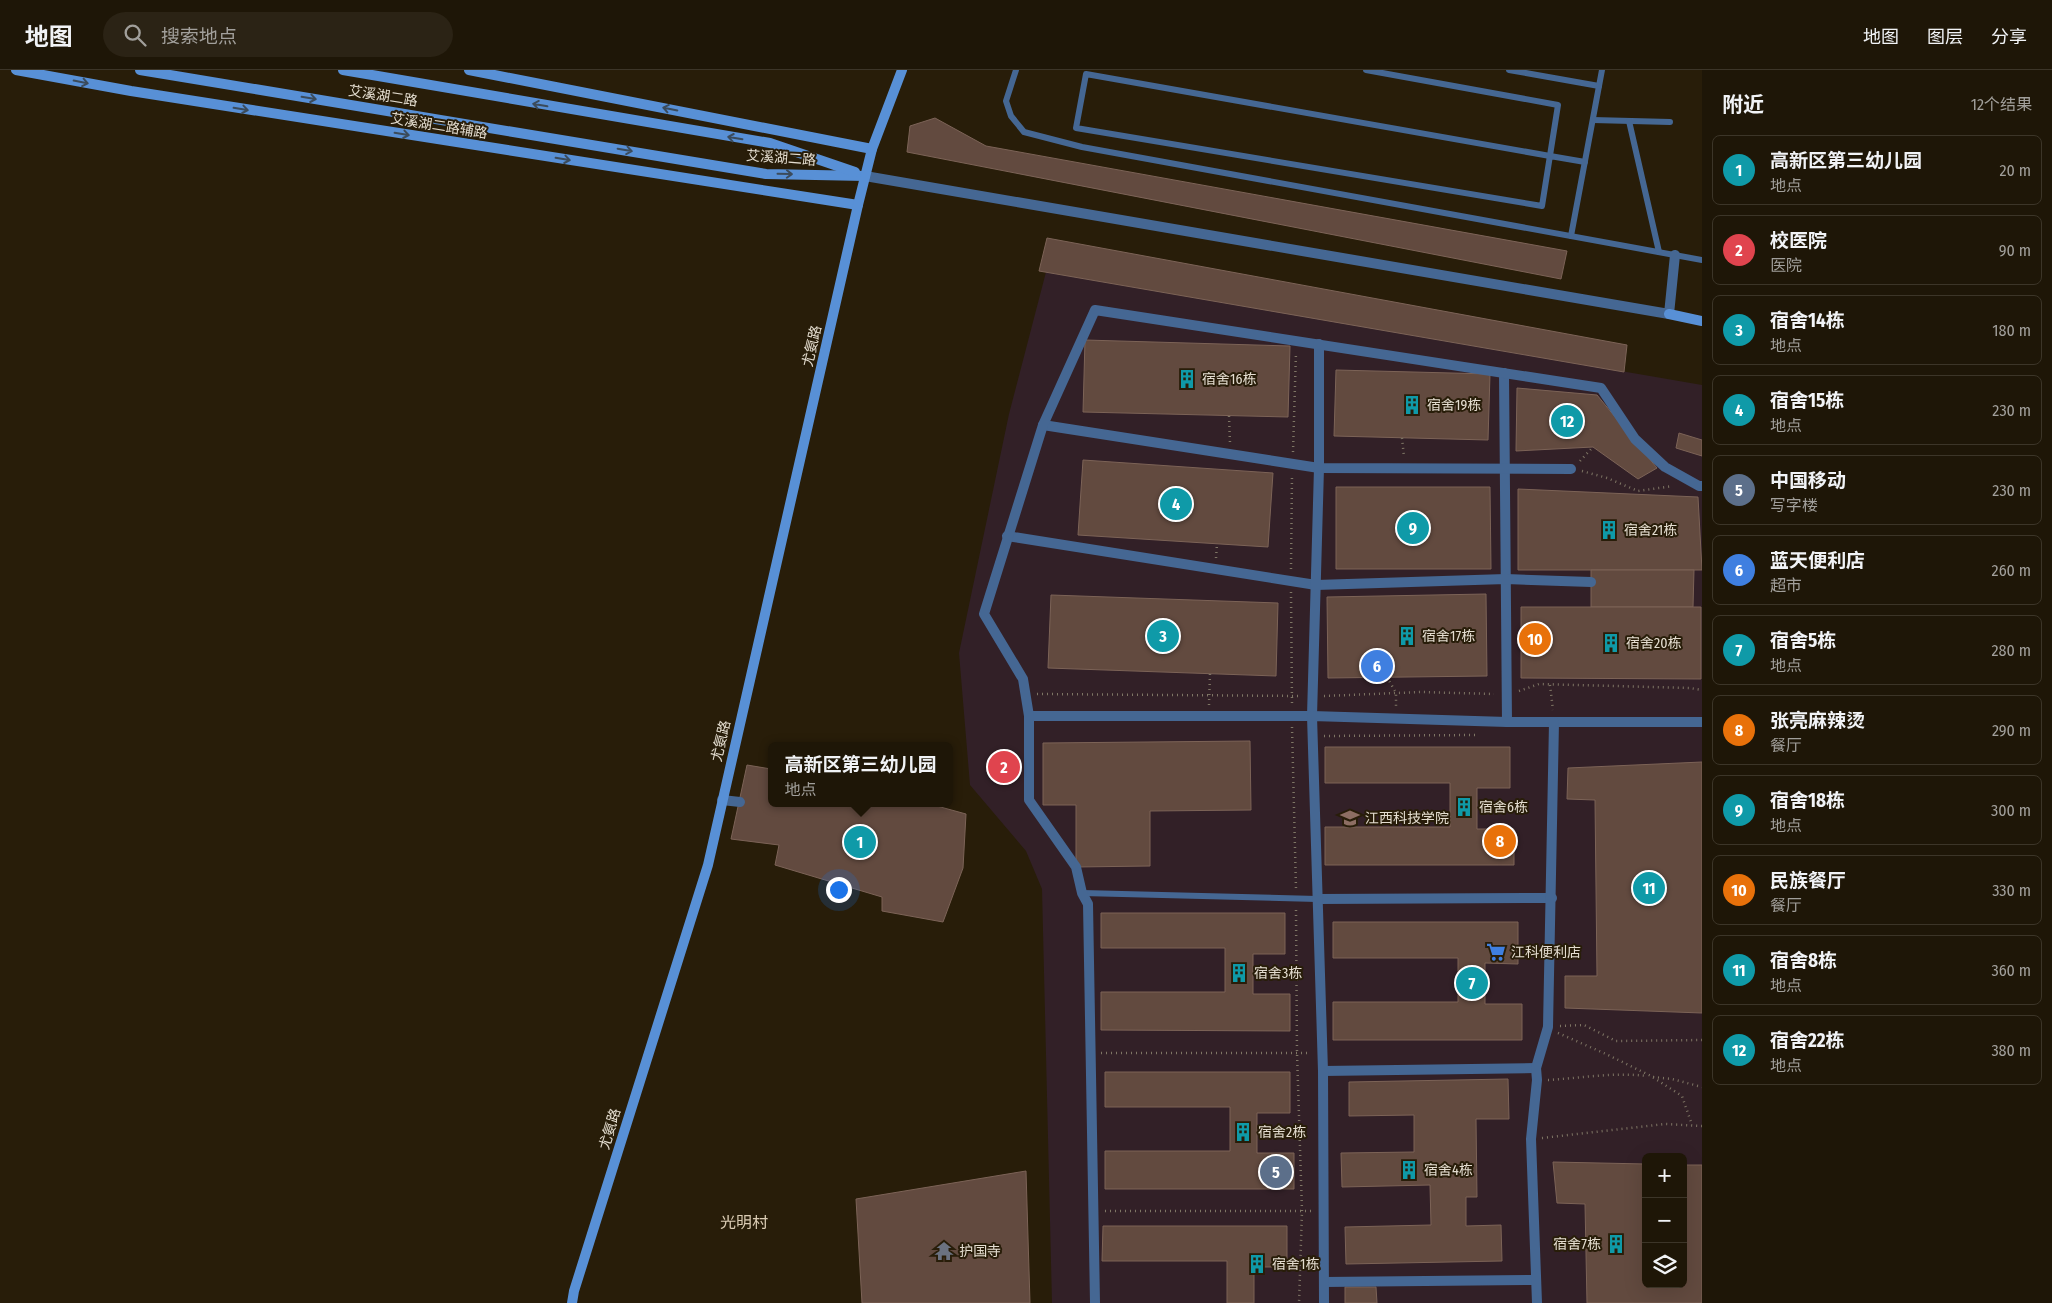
<!DOCTYPE html>
<html lang="zh">
<head>
<meta charset="utf-8">
<style>
  :root { --surface:#1e1607; --page:#2b2315; --text:#f1f3f6; --muted:#a19f9b; --line:#3c3528; --accent:#7c3aed }
  body { margin:0; font-family:"Fira Sans Condensed","Noto Sans SC",sans-serif; background:var(--page); color:var(--text) }
  .controls { position:absolute; right:15px; bottom:15px; display:grid; overflow:hidden; border-radius:8px; box-shadow:0 5px 20px #0002 }
  .controls button { width:45px; height:45px; display:grid; place-items:center; padding:0; border:0; border-bottom:1px solid var(--line); background:var(--surface); color:var(--text); font:25px sans-serif }
  .you { position:absolute; left:838px; top:819px; width:18px; height:18px; margin:-12px; border:4px solid #fff; border-radius:50%; background:#1a73e8; box-shadow:0 0 0 8px #1a73e833 }
  .badge { display:grid; place-items:center; width:32px; height:32px; border-radius:50%; background:var(--accent); color:#fff; font-size:16px; font-weight:700 }
  .pin { position:absolute; translate:-50% -50%; border:2px solid #fff; box-shadow:0 1px 5px #0006 }
  .popup { position:absolute; left:768px; top:672px; width:185px; height:65px; box-sizing:border-box; display:grid; place-content:center; border-radius:8px; background:var(--surface); filter:drop-shadow(0 1px 4px #0005); font-size:16px; white-space:nowrap; color:var(--muted) }
  .popup b { font-size:19px; color:var(--text) }
  .popup::after { content:''; position:absolute; left:50%; top:100%; margin-left:-10px; border:10px solid transparent; border-top-color:var(--surface) }
  .list { margin:0; padding:0; list-style:none }
  h2 { display:flex; justify-content:space-between; align-items:center; height:65px; margin:0; padding:0 20px; font-size:21px }
  h2 small { font-size:16px; font-weight:400; color:var(--muted) }
  .list li { display:grid; grid-template-columns:32px 1fr auto; gap:15px; align-items:center; box-sizing:border-box; height:70px; margin:0 10px 10px; padding:0 10px; border:1px solid var(--line); border-radius:8px }
  .list b { display:block; font-size:19px; white-space:nowrap }
  .list p { margin:0; font-size:16px; white-space:nowrap; color:var(--muted) }
  .list em { font-size:16px; font-style:normal; color:var(--muted) }
  .icon { flex:none; width:28px; height:28px; fill:none; stroke:currentColor; stroke-width:2; stroke-linecap:round; stroke-linejoin:round }
  .map { position:relative; flex:none; width:1702px; height:1233px; overflow:hidden }
  header { display:flex; align-items:center; gap:30px; box-sizing:border-box; height:70px; padding:0 25px; background:var(--surface); border-bottom:1px solid var(--line) }
  header strong { font-size:24px }
  nav { display:flex; gap:28px; margin-inline-start:auto; font-size:18px }
  .search { width:350px; height:45px; background:var(--page); display:flex; align-items:center; gap:12px; box-sizing:border-box; padding:0 18px; border-radius:28px; color:var(--muted); font-size:19px }
  main { display:flex }
  aside { flex:1; background:var(--surface) }
  .map>svg:first-child { display:block }
  .education { fill:#322027; fill-rule:evenodd }
  .building { fill:#624a3f; stroke:#7c6357 }
  .lines { fill:none; stroke-linecap:round; stroke-linejoin:round }
  .path { stroke:#7f7665; stroke-width:2.5; stroke-dasharray:1 4; stroke-linecap:butt }
  .lane { stroke:#456793; stroke-width:6 }
  .street { stroke:#456793; stroke-width:10 }
  .secondary { stroke:#5890d6; stroke-width:10 }
  .oneway { stroke:#3b4b5b }
  .labels { text-anchor:middle; dominant-baseline:central; stroke-width:4; stroke-linejoin:round; paint-order:stroke }
  .street-label { font-size:14px; fill:#e4ddd0; stroke:#281d09 }
  .poi-label { font-size:14px; fill:#e4ddd0; stroke:#281d09; text-anchor:start }
  .quarter-label { font-size:16px; fill:#dbccb4; stroke:#281d09 }
</style>
</head>
<body>
<header>
<strong>地图</strong>
<div class="search"><svg class="icon" aria-label="search" viewBox="0 0 24 24"><circle cx="10" cy="10" r="6"/><path d="M15 15l6 6"/></svg>搜索地点</div>
<nav><a>地图</a><a>图层</a><a>分享</a></nav>
</header>
<main>
<div class="map">
<svg width="1702" height="1233" viewBox="0 0 1702 1233">
  <rect width="100%" height="100%" fill="#281d09"/>
  <path class="education" d="M 1046,202 L 1702,315 L 1702,1233 L 1052,1233 L 1042,819 L 1026,781 L 970,715 L 959,583 L 1009,344 ZM 1646,1087 L 1683,1087 L 1683,1214 L 1646,1214 Z"/>
  <g class="building">
    <path d="M 935,48 L 986,76 L 1567,181 L 1561,209 L 907,82 L 910,56 Z"/>
    <path d="M 1047,168 L 1627,275 L 1624,302 L 1039,201 Z"/>
    <path d="M 1085,270 L 1290,276 L 1288,347 L 1083,342 Z"/>
    <path d="M 1336,300 L 1490,304 L 1488,370 L 1334,366 Z"/>
    <path d="M 1517,318 L 1597,325 L 1657,398 L 1638,409 L 1593,377 L 1516,381 Z"/>
    <path d="M 1679,363 L 1702,370 L 1702,386 L 1676,378 Z"/>
    <path d="M 1083,390 L 1273,403 L 1268,477 L 1078,465 Z"/>
    <path d="M 1336,417 L 1490,417 L 1491,499 L 1336,499 Z"/>
    <path d="M 1518,419 L 1698,427 L 1702,500 L 1518,500 Z"/>
    <path d="M 1591,500 L 1694,500 L 1693,537 L 1591,537 Z"/>
    <path d="M 1486,524 L 1487,606 L 1328,608 L 1327,527 Z"/>
    <path d="M 1051,525 L 1278,533 L 1276,606 L 1048,598 Z"/>
    <path d="M 1521,537 L 1701,537 L 1701,609 L 1521,608 Z"/>
    <path d="M 1250,671 L 1251,740 L 1150,741 L 1150,796 L 1076,797 L 1076,735 L 1043,735 L 1043,673 Z"/>
    <path d="M 1325,677 L 1510,677 L 1510,718 L 1477,718 L 1477,759 L 1514,759 L 1514,795 L 1325,795 L 1325,757 L 1450,757 L 1450,713 L 1325,713 Z"/>
    <path d="M 1702,692 L 1702,943 L 1565,938 L 1565,906 L 1597,906 L 1595,730 L 1567,729 L 1568,698 Z"/>
    <path d="M 747,695 L 771,699 L 771,733 L 926,733 L 966,744 L 963,798 L 943,852 L 882,841 L 882,827 L 775,795 L 779,775 L 731,769 Z"/>
    <path d="M 1101,843 L 1285,843 L 1285,884 L 1253,884 L 1253,924 L 1290,924 L 1290,961 L 1101,960 L 1101,922 L 1225,922 L 1225,878 L 1101,878 Z"/>
    <path d="M 1333,852 L 1518,852 L 1518,894 L 1485,893 L 1485,934 L 1522,934 L 1522,970 L 1333,970 L 1333,932 L 1458,932 L 1458,888 L 1333,888 Z"/>
    <path d="M 1105,1002 L 1290,1002 L 1290,1043 L 1257,1043 L 1257,1083 L 1294,1083 L 1294,1119 L 1105,1119 L 1105,1081 L 1230,1081 L 1230,1037 L 1105,1037 Z"/>
    <path d="M 1508,1009 L 1509,1049 L 1476,1049 L 1477,1127 L 1466,1127 L 1466,1156 L 1501,1155 L 1502,1191 L 1346,1194 L 1345,1157 L 1431,1155 L 1430,1115 L 1342,1117 L 1341,1083 L 1414,1082 L 1414,1045 L 1349,1046 L 1349,1012 Z"/>
    <path d="M 1553,1092 L 1646,1094 L 1646,1214 L 1683,1214 L 1683,1095 L 1702,1095 L 1702,1233 L 1587,1233 L 1585,1134 L 1557,1133 Z"/>
    <path d="M 1026,1101 L 1030,1233 L 862,1233 L 856,1129 Z"/>
    <path d="M 1103,1156 L 1287,1156 L 1287,1197 L 1254,1197 L 1254,1233 L 1227,1233 L 1227,1191 L 1102,1191 Z"/>
    <path d="M 1345,1217 L 1376,1217 L 1377,1233 L 1345,1233 Z"/>
  </g>
  <g class="lines">
    <g class="path">
      <path d="M 1229,346 L 1230,373"/>
      <path d="M 1402,368 L 1404,387"/>
      <path d="M 1293,382 L 1296,282"/>
      <path d="M 1580,391 L 1593,377"/>
      <path d="M 1582,401 L 1607,408 L 1638,421 L 1673,416"/>
      <path d="M 1216,488 L 1217,474"/>
      <path d="M 1291,499 L 1292,405"/>
      <path d="M 1291,522 L 1292,634"/>
      <path d="M 1387,607 L 1396,623 L 1396,637"/>
      <path d="M 1550,615 L 1553,640"/>
      <path d="M 1519,621 L 1539,614 L 1690,618 L 1702,620"/>
      <path d="M 1037,624 L 1302,626"/>
      <path d="M 1324,626 L 1421,622 L 1494,624"/>
      <path d="M 1209,635 L 1210,603"/>
      <path d="M 1292,657 L 1296,819"/>
      <path d="M 1324,666 L 1476,665"/>
      <path d="M 1296,840 L 1297,983 L 1302,1141 L 1299,1233"/>
      <path d="M 1560,956 L 1584,955 L 1616,971 L 1702,970"/>
      <path d="M 1558,963 L 1606,984 L 1651,1006 L 1682,1026 L 1692,1055"/>
      <path d="M 1101,983 L 1311,983"/>
      <path d="M 1653,1007 L 1672,1009 L 1702,1017"/>
      <path d="M 1548,1010 C 1581,1008 1615,1002 1647,1006"/>
      <path d="M 1542,1068 L 1665,1054 L 1702,1056"/>
      <path d="M 1105,1141 L 1312,1141"/>
    </g>
    <g class="lane">
      <path d="M 1016,0 L 1006,31 L 1011,46 L 1024,62 L 1082,77 L 1702,190"/>
      <path d="M 1366,0 L 1558,35 L 1542,136 L 1076,58 L 1086,4 L 1550,86 L 1585,92"/>
      <path d="M 1509,0 L 1599,16"/>
      <path d="M 1593,50 L 1670,52"/>
      <path d="M 1629,51 L 1659,182"/>
      <path d="M 1571,166 L 1602,0"/>
      <path d="M 1082,823 L 1317,829"/>
    </g>
    <g class="street">
      <path d="M 865,106 L 1669,244 L 1675,185"/>
      <path d="M 1504,303 L 1507,652"/>
      <path d="M 1043,355 L 1319,398 L 1571,399"/>
      <path d="M 1007,466 L 1316,515 L 1506,509 L 1591,512"/>
      <path d="M 1029,646 L 1312,646 L 1319,398 L 1319,274"/>
      <path d="M 722,730 L 740,732"/>
      <path d="M 1317,829 L 1552,828"/>
      <path d="M 1323,1001 L 1536,998"/>
      <path d="M 1324,1212 L 1536,1210"/>
      <path d="M 1095,1233 L 1088,834 L 1082,823 L 1076,797 L 1029,730 L 1029,646 L 1023,609 L 984,544 L 1043,355 L 1095,240 L 1601,318 L 1635,369 L 1665,397 L 1699,416 L 1702,416"/>
      <path d="M 1324,1233 L 1323,1001 L 1312,646 L 1507,652 L 1702,652"/>
      <path d="M 1537,1233 L 1531,1069 L 1537,1010 L 1536,998 L 1548,957 L 1554,652"/>
    </g>
    <g class="secondary">
      <path d="M 16,0 L 131,21 L 858,135"/>
      <path d="M 140,0 L 766,104 L 865,106"/>
      <path d="M 343,0 L 770,73 L 855,102"/>
      <path d="M 469,0 L 872,79"/>
      <path d="M 1669,244 L 1702,251"/>
      <path d="M 572,1233 L 574,1221 L 708,795 L 858,135 L 872,79 L 902,0"/>
    </g>
  </g>
  <defs><path id="oneway-shaft" d="M-6 0H5M1.5-3L5.5 0L1.5 3" fill="none" stroke-width="1.6" stroke-linecap="round" stroke-linejoin="round" transform="scale(1.25)"/></defs>
  <g class="oneway">
    <use href="#oneway-shaft" transform="translate(81 12) rotate(11)"/>
    <use href="#oneway-shaft" transform="translate(309 28) rotate(9)"/>
    <use href="#oneway-shaft" transform="translate(540 35) rotate(-170)"/>
    <use href="#oneway-shaft" transform="translate(241 39) rotate(9)"/>
    <use href="#oneway-shaft" transform="translate(670 39) rotate(-169)"/>
    <use href="#oneway-shaft" transform="translate(402 64) rotate(9)"/>
    <use href="#oneway-shaft" transform="translate(735 68) rotate(-171)"/>
    <use href="#oneway-shaft" transform="translate(625 80) rotate(10)"/>
    <use href="#oneway-shaft" transform="translate(563 89) rotate(9)"/>
    <use href="#oneway-shaft" transform="translate(785 104) rotate(1)"/>
  </g>
  <defs>
    <g id="building-bare" transform="scale(1.5)"><path d="M-4-6H4V6H1V3H-1V6H-4ZM-2.5-4.3h1.7v1.8h-1.7ZM.8-4.3h1.7v1.8H.8ZM-2.5-1h1.7V.8h-1.7ZM.8-1h1.7V.8H.8Z" fill="#0f9aa8" stroke="#281d09" stroke-width="2.5" paint-order="stroke"/></g>
    <g id="university-bare" transform="scale(1.5)"><path d="M0-5L7-2L0 1L-7-2ZM-4 1L0 2.5L4 1V4Q0 6-4 4Z" fill="#8d6e63" stroke="#281d09" stroke-width="2.5" paint-order="stroke"/></g>
    <g id="supermarket-bare" transform="scale(1.5)"><path d="M-6-5.5h2.5l.6 2H6L4.5 2H-2.5L-4.4-4H-6ZM-1.5 3.2a1.3 1.3 0 1 0 .1 0ZM3 3.2a1.3 1.3 0 1 0 .1 0Z" fill="#3f7fe0" stroke="#281d09" stroke-width="2.5" paint-order="stroke"/></g>
    <g id="temple-bare" transform="scale(1.5)"><path d="M0-6L5-2H3V0L6.5 2.5H4V6H1.5V3h-3V6H-4V2.5H-6.5L-3 0V-2H-5Z" fill="#6b7280" stroke="#281d09" stroke-width="2.5" paint-order="stroke"/></g>
  </defs>
  <g fill-rule="evenodd">
    <use href="#building-bare" x="1187" y="309"/>
    <use href="#building-bare" x="1412" y="335"/>
    <use href="#building-bare" x="1609" y="460"/>
    <use href="#building-bare" x="1407" y="566"/>
    <use href="#building-bare" x="1611" y="573"/>
    <use href="#building-bare" x="1464" y="737"/>
    <use href="#university-bare" x="1350" y="748"/>
    <use href="#supermarket-bare" x="1496" y="882"/>
    <use href="#building-bare" x="1239" y="903"/>
    <use href="#building-bare" x="1243" y="1062"/>
    <use href="#building-bare" x="1409" y="1100"/>
    <use href="#building-bare" x="1616" y="1174"/>
    <use href="#temple-bare" x="944" y="1181"/>
    <use href="#building-bare" x="1257" y="1194"/>
  </g>
  <g class="labels">
    <g class="street-label">
      <text transform="translate(383 26) rotate(9)">艾溪湖二路</text>
      <text transform="translate(439 56) rotate(9)">艾溪湖二路辅路</text>
      <text transform="translate(781 88) rotate(4)">艾溪湖二路</text>
      <text transform="translate(812 276) rotate(-77)">尤氨路</text>
      <text transform="translate(721 671) rotate(-77)">尤氨路</text>
      <text transform="translate(610 1059) rotate(-73)">尤氨路</text>
    </g>
    <g class="poi-label">
      <text x="1202" y="309">宿舍16栋</text>
      <text x="1427" y="335">宿舍19栋</text>
      <text x="1624" y="460">宿舍21栋</text>
      <text x="1422" y="566">宿舍17栋</text>
      <text x="1626" y="573">宿舍20栋</text>
      <text x="1479" y="737">宿舍6栋</text>
      <text x="1365" y="748">江西科技学院</text>
      <text x="1511" y="882">江科便利店</text>
      <text x="1254" y="903">宿舍3栋</text>
      <text x="1258" y="1062">宿舍2栋</text>
      <text x="1424" y="1100">宿舍4栋</text>
      <text x="1601" y="1174" text-anchor="end">宿舍7栋</text>
      <text x="959" y="1181">护国寺</text>
      <text x="1272" y="1194">宿舍1栋</text>
    </g>
    <g class="quarter-label">
      <text x="744" y="1152">光明村</text>
    </g>
  </g>
</svg>
<div class="controls">
<button>+</button>
<button>−</button>
<button><svg class="icon" aria-label="layers" viewBox="0 0 24 24"><path d="M12 4l9 5-9 5-9-5zM3 14l9 5 9-5"/></svg></button>
</div>
<div class="you"></div>
<div class="pin badge" style="left:860px;top:772px;background:#0f9aa8">1</div>
<div class="popup"><b>高新区第三幼儿园</b>地点</div>
<div class="pin badge" style="left:1004px;top:697px;background:#e0444e">2</div>
<div class="pin badge" style="left:1163px;top:566px;background:#0f9aa8">3</div>
<div class="pin badge" style="left:1176px;top:434px;background:#0f9aa8">4</div>
<div class="pin badge" style="left:1276px;top:1102px;background:#5c6f8a">5</div>
<div class="pin badge" style="left:1377px;top:596px;background:#3f7fe0">6</div>
<div class="pin badge" style="left:1472px;top:913px;background:#0f9aa8">7</div>
<div class="pin badge" style="left:1500px;top:771px;background:#e8710a">8</div>
<div class="pin badge" style="left:1413px;top:458px;background:#0f9aa8">9</div>
<div class="pin badge" style="left:1535px;top:569px;background:#e8710a">10</div>
<div class="pin badge" style="left:1649px;top:818px;background:#0f9aa8">11</div>
<div class="pin badge" style="left:1567px;top:351px;background:#0f9aa8">12</div>
</div>
<aside>
<h2>附近<small>12个结果</small></h2>
<ul class="list">
<li><span class="badge" style="background:#0f9aa8">1</span><div><b>高新区第三幼儿园</b><p>地点</p></div><em>20 m</em></li>
<li><span class="badge" style="background:#e0444e">2</span><div><b>校医院</b><p>医院</p></div><em>90 m</em></li>
<li><span class="badge" style="background:#0f9aa8">3</span><div><b>宿舍14栋</b><p>地点</p></div><em>180 m</em></li>
<li><span class="badge" style="background:#0f9aa8">4</span><div><b>宿舍15栋</b><p>地点</p></div><em>230 m</em></li>
<li><span class="badge" style="background:#5c6f8a">5</span><div><b>中国移动</b><p>写字楼</p></div><em>230 m</em></li>
<li><span class="badge" style="background:#3f7fe0">6</span><div><b>蓝天便利店</b><p>超市</p></div><em>260 m</em></li>
<li><span class="badge" style="background:#0f9aa8">7</span><div><b>宿舍5栋</b><p>地点</p></div><em>280 m</em></li>
<li><span class="badge" style="background:#e8710a">8</span><div><b>张亮麻辣烫</b><p>餐厅</p></div><em>290 m</em></li>
<li><span class="badge" style="background:#0f9aa8">9</span><div><b>宿舍18栋</b><p>地点</p></div><em>300 m</em></li>
<li><span class="badge" style="background:#e8710a">10</span><div><b>民族餐厅</b><p>餐厅</p></div><em>330 m</em></li>
<li><span class="badge" style="background:#0f9aa8">11</span><div><b>宿舍8栋</b><p>地点</p></div><em>360 m</em></li>
<li><span class="badge" style="background:#0f9aa8">12</span><div><b>宿舍22栋</b><p>地点</p></div><em>380 m</em></li>
</ul>
</aside>
</main>
</body>
</html>
